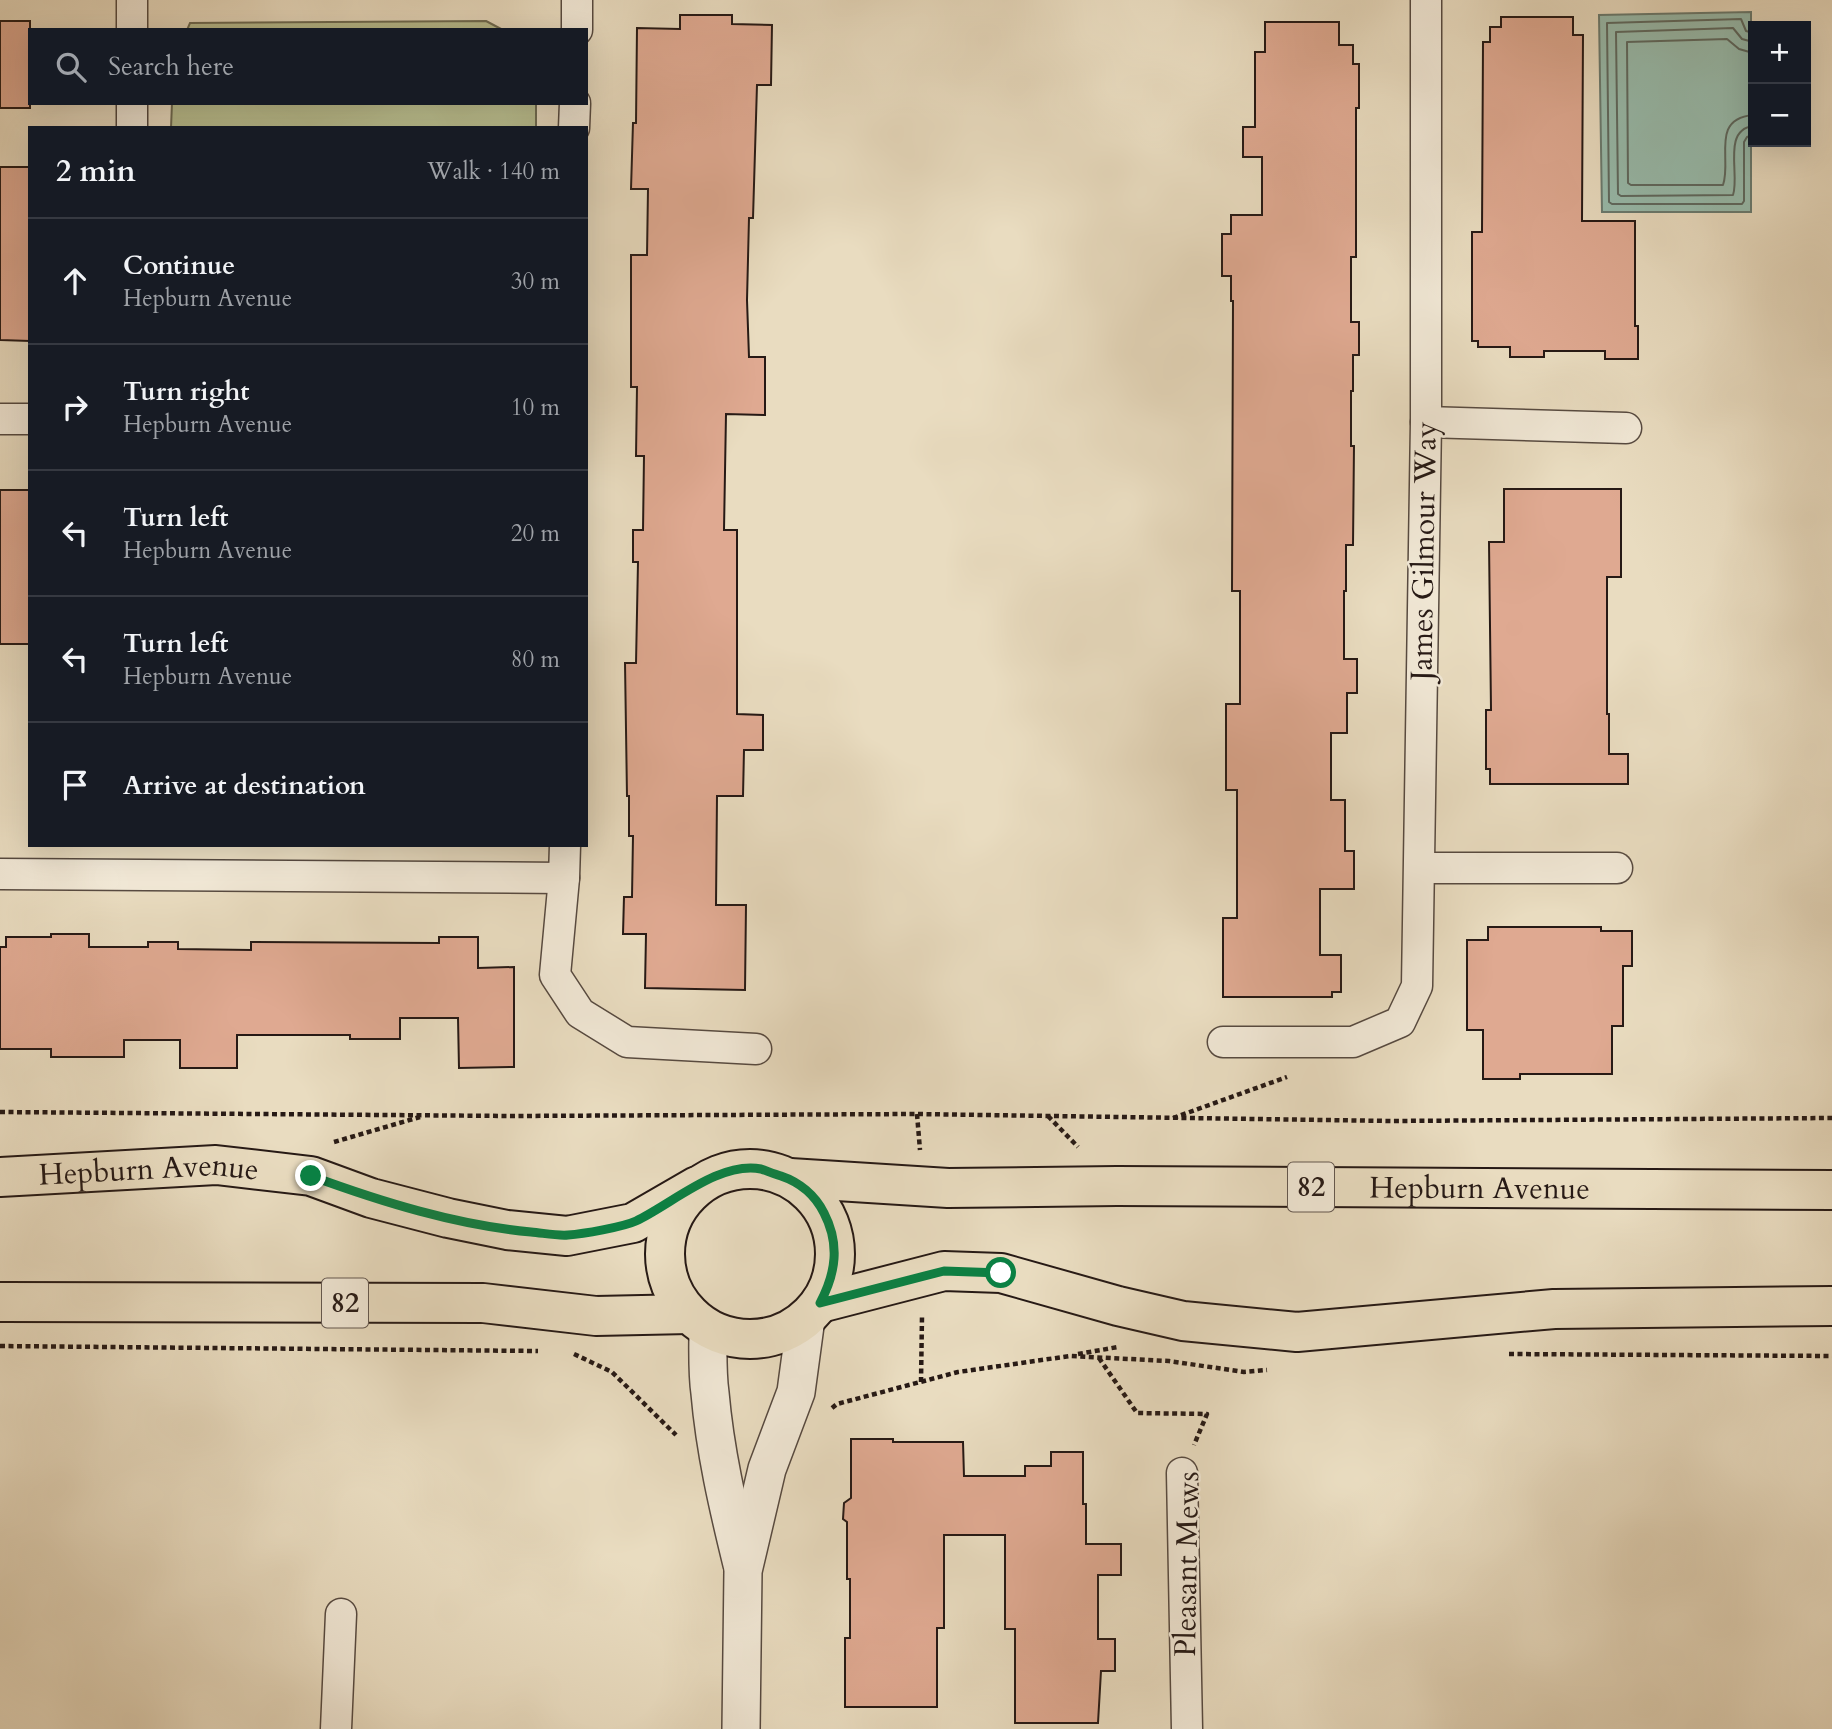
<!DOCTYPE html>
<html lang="en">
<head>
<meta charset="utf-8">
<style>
  :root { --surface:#171b24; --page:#242831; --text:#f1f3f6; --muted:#9ea1a6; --line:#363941 }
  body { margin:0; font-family:Cardo,serif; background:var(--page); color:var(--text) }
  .controls { position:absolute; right:21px; top:21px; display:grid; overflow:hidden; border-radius:0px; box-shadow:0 7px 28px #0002 }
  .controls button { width:63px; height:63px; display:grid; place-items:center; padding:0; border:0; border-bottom:2px solid var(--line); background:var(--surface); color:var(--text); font:35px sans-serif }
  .stop { position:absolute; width:21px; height:21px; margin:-16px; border:5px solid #0b8043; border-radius:50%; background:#fff }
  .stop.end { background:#0b8043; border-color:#fff; box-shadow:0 2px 7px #0008 }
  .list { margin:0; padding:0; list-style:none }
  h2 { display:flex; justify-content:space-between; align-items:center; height:91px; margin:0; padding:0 28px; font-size:30px }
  h2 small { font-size:23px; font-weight:400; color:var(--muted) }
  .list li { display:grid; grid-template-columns:46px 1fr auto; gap:21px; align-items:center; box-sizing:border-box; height:126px; padding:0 28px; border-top:2px solid var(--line) }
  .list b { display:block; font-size:26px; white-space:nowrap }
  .list p { margin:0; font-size:23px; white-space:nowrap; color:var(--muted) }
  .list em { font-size:23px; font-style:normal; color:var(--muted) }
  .icon { flex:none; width:38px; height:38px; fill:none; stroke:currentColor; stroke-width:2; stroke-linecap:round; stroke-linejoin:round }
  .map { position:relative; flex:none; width:1832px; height:1729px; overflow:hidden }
  .search { position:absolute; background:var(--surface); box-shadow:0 7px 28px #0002; left:28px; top:28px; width:560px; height:77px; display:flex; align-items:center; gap:18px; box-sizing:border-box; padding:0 24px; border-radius:0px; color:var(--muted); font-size:26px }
  .panel { position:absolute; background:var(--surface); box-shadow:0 7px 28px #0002; left:28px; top:126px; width:560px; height:721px; border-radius:0px }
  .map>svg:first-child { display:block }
  .green { fill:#babf90; stroke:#706c52; stroke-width:2 }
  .water { fill:#98bcad; stroke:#6a7b70; stroke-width:2 }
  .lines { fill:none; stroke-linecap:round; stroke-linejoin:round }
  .shore { stroke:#5f6a61; stroke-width:2 }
  .building { fill:#dfa991; stroke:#261915; stroke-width:2 }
  .minor-casing { stroke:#574a40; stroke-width:33 }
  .tertiary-casing { stroke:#574a40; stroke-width:40 }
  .primary-casing { stroke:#261915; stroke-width:42 }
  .path { stroke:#261915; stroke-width:4.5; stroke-dasharray:5 3.5; stroke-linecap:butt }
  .minor { stroke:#f1e8d6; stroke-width:30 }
  .tertiary { stroke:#f1e8d6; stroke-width:37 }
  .primary { stroke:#e9dcc0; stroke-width:38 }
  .route { stroke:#0b8043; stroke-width:9 }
  .labels { text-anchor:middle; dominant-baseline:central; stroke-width:5; stroke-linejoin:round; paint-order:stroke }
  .shield { fill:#f1e8d6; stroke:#63574f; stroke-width:2 }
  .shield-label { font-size:28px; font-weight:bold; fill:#261915 }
  .street-label { font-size:30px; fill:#261915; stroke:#f1e8d6 }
</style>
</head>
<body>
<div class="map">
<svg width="1832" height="1729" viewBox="0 0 1832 1729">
  <rect width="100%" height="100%" fill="#e9dcc0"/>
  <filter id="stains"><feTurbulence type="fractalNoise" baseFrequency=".00286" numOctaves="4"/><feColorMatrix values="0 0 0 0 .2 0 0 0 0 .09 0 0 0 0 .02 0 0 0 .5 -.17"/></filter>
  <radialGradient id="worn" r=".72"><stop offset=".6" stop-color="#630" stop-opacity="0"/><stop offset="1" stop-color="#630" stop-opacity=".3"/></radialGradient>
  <g class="green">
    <path d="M 486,21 L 503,30 L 187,30 L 190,23 Z"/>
    <path d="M 172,103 L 536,103 L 536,128 L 171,128 Z"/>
  </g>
  <path class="water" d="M 1751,12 L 1751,212 L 1602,212 L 1599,15 Z"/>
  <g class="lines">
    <g class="shore">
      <path d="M 1753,33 L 1746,31 L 1741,19 L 1607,23 L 1609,202 L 1612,204 L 1742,204 L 1744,201 L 1744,142 L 1747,137 L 1753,135"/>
      <path d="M 1753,42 L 1742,39 L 1733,28 L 1616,32 L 1618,194 L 1621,196 L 1733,195 C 1740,175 1722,130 1753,126"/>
      <path d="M 1753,53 L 1739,49 L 1727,39 L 1627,42 L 1628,183 L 1631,185 L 1723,185 C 1732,160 1710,119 1753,115"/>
    </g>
  </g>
  <g class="building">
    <path d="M 680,15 L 732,15 L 732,24 L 772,25 L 771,85 L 757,85 L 753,218 L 749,218 L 747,300 L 749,357 L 765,357 L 765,415 L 726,414 L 724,530 L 737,530 L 737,714 L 763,715 L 763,750 L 744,750 L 743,796 L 717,796 L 716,905 L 746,905 L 745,990 L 645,988 L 646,934 L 623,934 L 624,897 L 632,897 L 633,836 L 629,836 L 629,796 L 627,796 L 625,663 L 636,663 L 638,562 L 633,562 L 633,530 L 643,530 L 644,456 L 636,456 L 637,387 L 631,387 L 631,255 L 647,255 L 648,189 L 631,189 L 633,123 L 636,123 L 637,28 L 680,29 Z"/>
    <path d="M 1501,17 L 1573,17 L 1573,35 L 1583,35 L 1582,221 L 1635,221 L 1635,326 L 1638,326 L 1638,359 L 1605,359 L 1605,351 L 1544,351 L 1544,357 L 1510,357 L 1510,347 L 1478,347 L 1478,341 L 1472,341 L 1472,232 L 1482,232 L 1483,42 L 1490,42 L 1490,27 L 1501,27 Z"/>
    <rect x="0" y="21" width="30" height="87"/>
    <path d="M 1265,22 L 1339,22 L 1339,45 L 1353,45 L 1353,64 L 1359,64 L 1359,108 L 1356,108 L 1356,257 L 1351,257 L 1351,322 L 1359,322 L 1359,355 L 1353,355 L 1353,391 L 1351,391 L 1351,446 L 1354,446 L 1353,545 L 1346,545 L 1346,591 L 1344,591 L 1344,659 L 1357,659 L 1357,693 L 1347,693 L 1347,733 L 1331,733 L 1331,800 L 1345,800 L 1345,851 L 1354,851 L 1354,889 L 1320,889 L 1320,955 L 1341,955 L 1341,992 L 1332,992 L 1332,997 L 1223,997 L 1223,918 L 1237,918 L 1237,790 L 1226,790 L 1226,704 L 1240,704 L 1240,591 L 1232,591 L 1233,301 L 1231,301 L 1231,276 L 1222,276 L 1222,234 L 1231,234 L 1231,215 L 1262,215 L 1262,157 L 1243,157 L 1243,127 L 1255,127 L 1255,52 L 1265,52 Z"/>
    <path d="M 0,167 L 30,167 L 30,341 L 0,340 Z"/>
    <path d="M 1504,489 L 1621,489 L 1621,577 L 1607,577 L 1607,714 L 1609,714 L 1609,754 L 1628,754 L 1628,784 L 1490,784 L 1490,769 L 1486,769 L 1486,710 L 1491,710 L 1489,542 L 1504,542 Z"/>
    <rect x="0" y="490" width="30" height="154"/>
    <path d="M 1488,927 L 1601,927 L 1601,931 L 1632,931 L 1632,966 L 1623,966 L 1623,1026 L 1612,1026 L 1612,1074 L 1520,1074 L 1520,1079 L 1483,1079 L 1483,1030 L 1467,1030 L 1467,940 L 1488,940 Z"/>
    <path d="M 51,934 L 89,934 L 89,947 L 148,947 L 148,942 L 178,942 L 178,949 L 251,950 L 251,942 L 439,943 L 439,937 L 478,937 L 478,968 L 514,967 L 514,1067 L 459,1068 L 458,1018 L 400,1018 L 400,1039 L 350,1039 L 350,1035 L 237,1035 L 237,1068 L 180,1068 L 180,1040 L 124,1040 L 124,1057 L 51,1057 L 51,1049 L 0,1049 L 0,947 L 6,947 L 6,937 L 51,937 Z"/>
    <path d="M 851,1439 L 893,1439 L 893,1442 L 963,1442 L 964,1476 L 1025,1476 L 1025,1466 L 1051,1466 L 1051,1452 L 1083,1452 L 1083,1504 L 1086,1504 L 1086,1544 L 1121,1544 L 1121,1575 L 1098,1575 L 1098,1639 L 1115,1639 L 1115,1671 L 1101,1671 L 1098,1723 L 1015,1723 L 1015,1629 L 1005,1629 L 1005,1535 L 944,1535 L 944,1628 L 937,1628 L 937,1707 L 845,1707 L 845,1638 L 850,1638 L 850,1579 L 847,1579 L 847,1522 L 843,1519 L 844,1503 L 851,1498 Z"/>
  </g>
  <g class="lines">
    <g class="minor-casing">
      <g id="minor">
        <path d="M 132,30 L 132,0"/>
        <path d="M 577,30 L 577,0"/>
        <path d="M 132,128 L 132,103"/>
        <path d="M 574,128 L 575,103"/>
        <path d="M 0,419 L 30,419"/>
        <path d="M 1426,422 L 1626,428"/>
        <path d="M 565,845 L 564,878 L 555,975 L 580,1013 L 627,1042 L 756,1049"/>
        <path d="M 1420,868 L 1617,868"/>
        <path d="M 0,874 L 564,878"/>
        <path d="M 1223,1042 L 1353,1042 L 1400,1022 L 1417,986 L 1426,422 L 1426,0"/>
        <path d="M 1182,1473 L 1187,1729"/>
        <path d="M 336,1729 L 341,1614"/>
      </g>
    </g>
    <g class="tertiary-casing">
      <g id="tertiary">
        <path d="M 708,1329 C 708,1350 707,1372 710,1393 C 715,1451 728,1507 742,1564"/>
        <path d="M 741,1729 L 743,1571 L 767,1469 L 796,1392 L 806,1318"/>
      </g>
    </g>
    <g class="primary-casing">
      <g id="primary">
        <circle cx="750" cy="1254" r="85"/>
        <path id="s1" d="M 0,1177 L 216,1165 L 311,1176 L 371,1198 L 448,1218 L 507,1230 L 567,1236 L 633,1223 L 697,1186"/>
        <path id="s2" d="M 790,1178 L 948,1188 L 1117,1186 L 1832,1190"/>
        <path d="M 0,1302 L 483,1303 L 596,1316 L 689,1314"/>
        <path d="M 820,1303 L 944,1271 L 1001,1273 L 1118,1306 L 1183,1321 L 1297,1332 L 1554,1309 L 1832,1306"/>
      </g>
    </g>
    <g class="path">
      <path d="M 0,1112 L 512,1116 L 917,1114 L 1392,1121 L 1832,1118"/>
      <path d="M 917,1114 L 920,1150"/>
      <path d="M 1048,1116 L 1078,1147"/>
      <path d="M 1173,1118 L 1287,1077"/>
      <path d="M 334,1142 L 420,1117"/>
      <path d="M 0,1346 L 538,1351"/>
      <path d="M 574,1354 L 612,1372 L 676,1435"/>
      <path d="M 1078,1354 L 1118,1347"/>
      <path d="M 1509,1354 L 1832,1356"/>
      <path d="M 1099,1358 L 1137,1413 L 1207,1414 L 1194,1445"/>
      <path d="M 921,1382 L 922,1316"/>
      <path d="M 832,1408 L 837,1404 L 958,1372 L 1070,1356 L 1169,1361 L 1244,1372 L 1267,1370"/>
    </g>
    <use href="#minor" class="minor"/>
    <use href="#tertiary" class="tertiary"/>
    <use href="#primary" class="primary"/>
  </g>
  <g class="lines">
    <path class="route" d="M 311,1176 C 382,1202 456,1225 531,1232 C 543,1233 557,1236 568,1235 C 583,1234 623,1227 636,1221 C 672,1204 719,1161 761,1169 C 767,1171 774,1174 781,1176 C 799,1182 815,1195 824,1213 C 840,1244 836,1273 820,1303 L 944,1271 L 1001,1273"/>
  </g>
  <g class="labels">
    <g class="shield">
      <rect x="1288" y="1162.5" width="46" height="49" rx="5"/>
      <rect x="322" y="1278.5" width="46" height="49" rx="5"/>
    </g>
    <g class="shield-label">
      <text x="1311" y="1187">82</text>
      <text x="345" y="1303">82</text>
    </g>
    <g class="street-label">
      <text transform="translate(1424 551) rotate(-89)">James Gilmour Way</text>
      <text stroke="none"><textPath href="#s1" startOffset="149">Hepburn Avenue</textPath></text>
      <text stroke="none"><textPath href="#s2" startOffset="690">Hepburn Avenue</textPath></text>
      <text transform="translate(1187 1564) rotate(-89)">Pleasant Mews</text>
    </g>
  </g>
  <rect width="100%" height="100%" filter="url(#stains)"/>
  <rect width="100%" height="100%" fill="url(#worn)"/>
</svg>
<div class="controls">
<button>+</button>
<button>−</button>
</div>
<div class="stop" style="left:1001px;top:1273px"></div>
<div class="stop end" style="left:311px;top:1176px"></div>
<div class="search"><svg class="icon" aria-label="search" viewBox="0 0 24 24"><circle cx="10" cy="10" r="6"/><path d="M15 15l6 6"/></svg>Search here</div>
<section class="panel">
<h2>2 min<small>Walk · 140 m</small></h2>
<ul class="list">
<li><svg class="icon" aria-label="ahead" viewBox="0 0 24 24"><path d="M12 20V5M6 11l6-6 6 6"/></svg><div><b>Continue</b><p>Hepburn Avenue</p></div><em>30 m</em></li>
<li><svg class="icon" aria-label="right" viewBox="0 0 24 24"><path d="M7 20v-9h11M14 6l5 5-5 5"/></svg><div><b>Turn right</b><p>Hepburn Avenue</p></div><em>10 m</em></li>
<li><svg class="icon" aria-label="left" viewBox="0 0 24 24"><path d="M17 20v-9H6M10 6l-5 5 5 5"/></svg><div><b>Turn left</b><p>Hepburn Avenue</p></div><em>20 m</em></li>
<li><svg class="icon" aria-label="left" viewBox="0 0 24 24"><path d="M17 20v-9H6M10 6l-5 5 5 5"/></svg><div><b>Turn left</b><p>Hepburn Avenue</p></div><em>80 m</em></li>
<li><svg class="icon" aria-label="arrive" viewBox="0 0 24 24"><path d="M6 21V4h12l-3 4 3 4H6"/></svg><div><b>Arrive at destination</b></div></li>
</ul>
</section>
</div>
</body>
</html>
